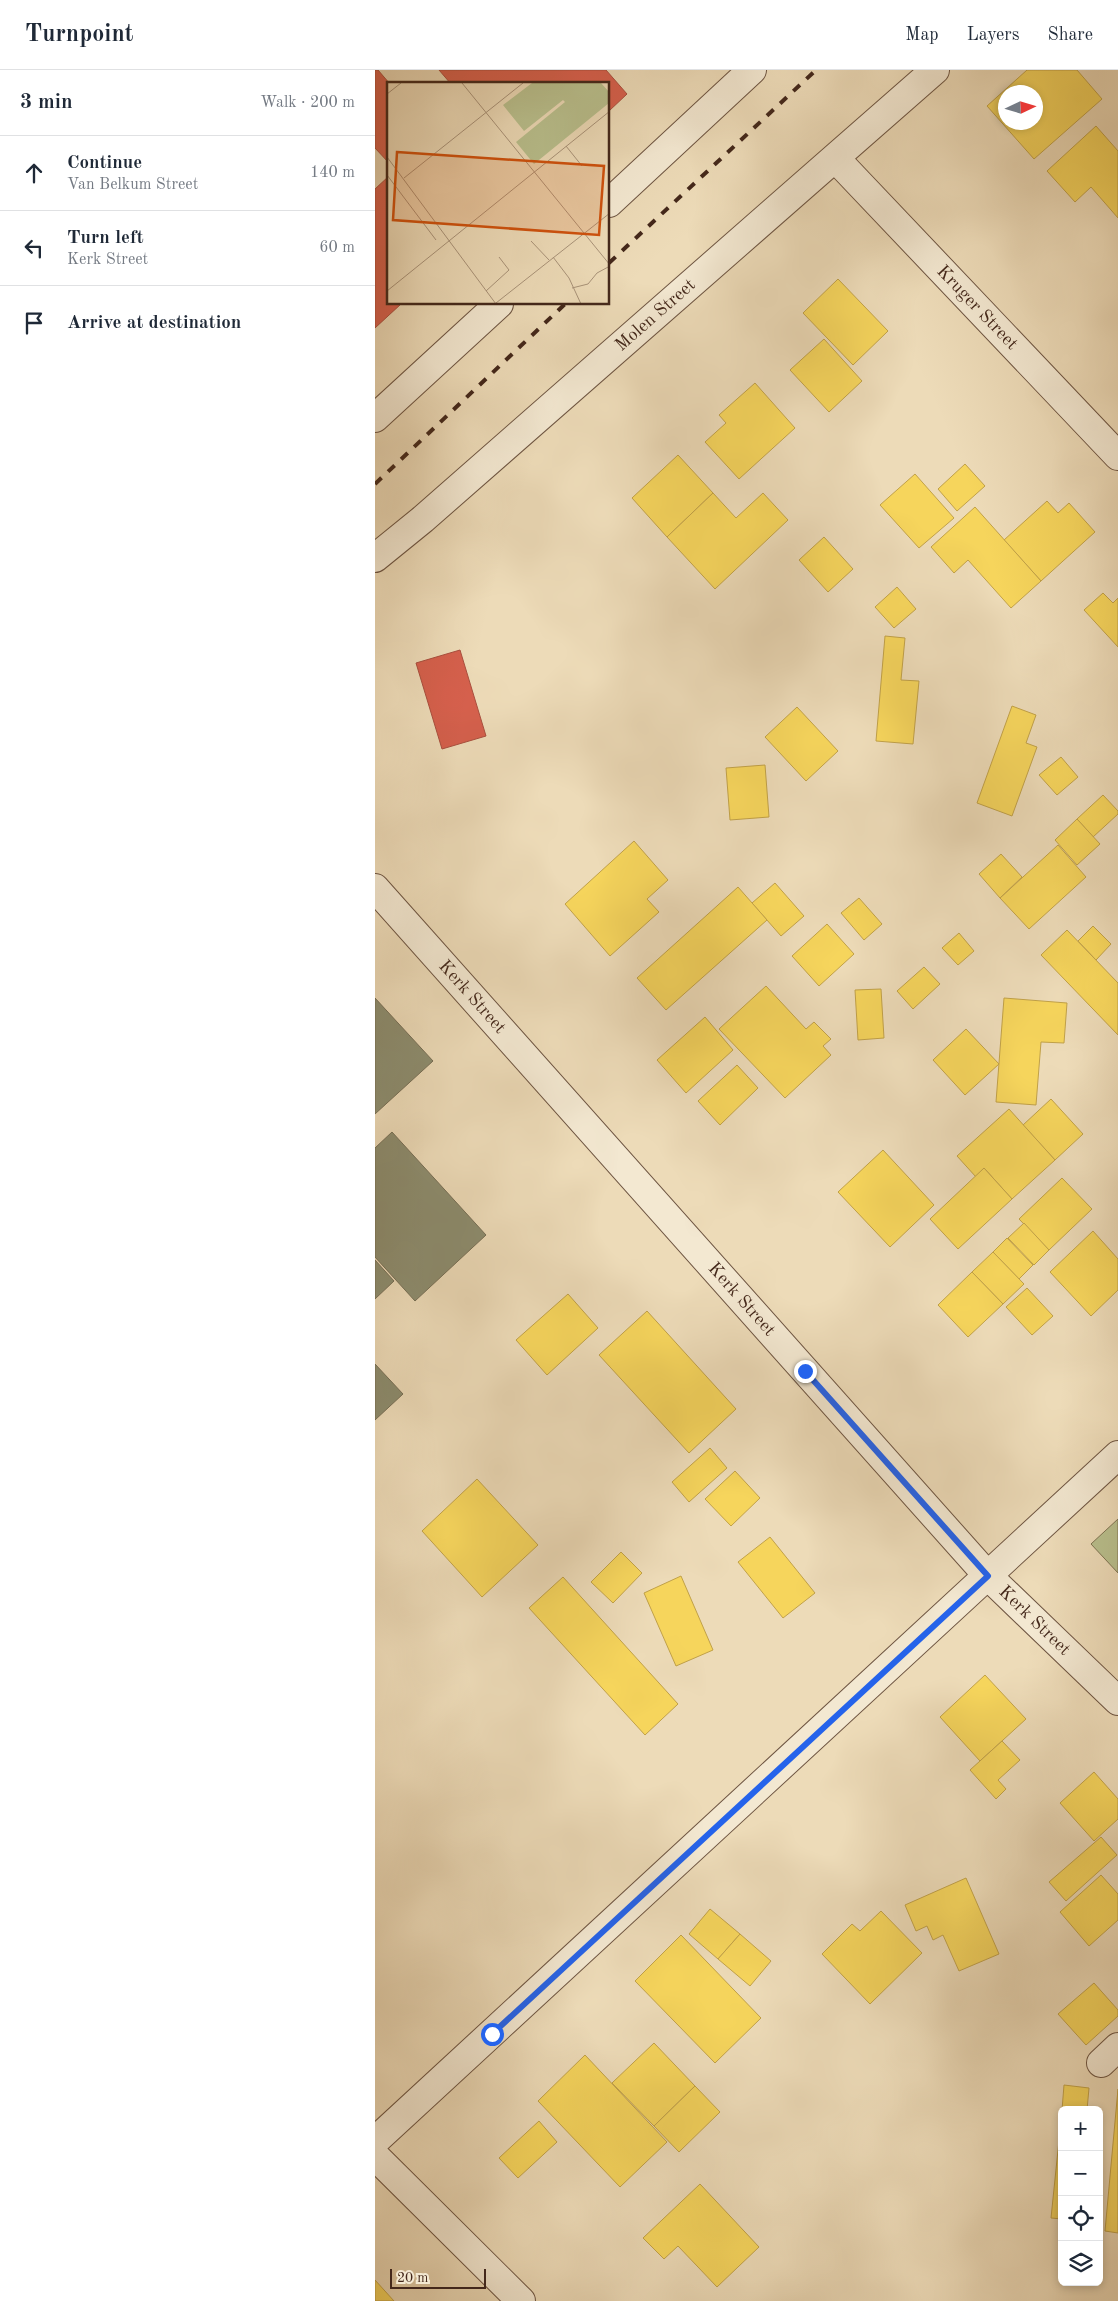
<!DOCTYPE html>
<html lang="en">
<head>
<meta charset="utf-8">
<style>
  :root { --surface:#fff; --page:#f6f6f7; --text:#1f2937; --muted:#747a83; --line:#e0e1e3 }
  body { margin:0; font-family:"Old Standard TT",serif; background:var(--page); color:var(--text) }
  .controls { position:absolute; right:15px; bottom:15px; display:grid; overflow:hidden; border-radius:8px; box-shadow:0 2px 8px #0003 }
  .controls button { width:45px; height:45px; display:grid; place-items:center; padding:0; border:0; border-bottom:1px solid var(--line); background:var(--surface); color:var(--text); font:25px sans-serif }
  .compass { position:absolute; left:623px; top:15px; width:45px; height:45px; border-radius:50%; background:var(--surface); box-shadow:0 2px 8px #0003; rotate:86deg }
  .scale { position:absolute; left:15px; bottom:12px; width:96px; box-sizing:border-box; padding-left:5px; border:2px solid #44281b; border-top:0; font-size:14px; line-height:18px; white-space:nowrap; color:#44281b; -webkit-text-stroke:4px #f3e8d1; paint-order:stroke }
  .stop { position:absolute; width:15px; height:15px; margin:-11px; border:4px solid #2563eb; border-radius:50%; background:#fff }
  .stop.end { background:#2563eb; border-color:#fff; box-shadow:0 1px 5px #0008 }
  .list { margin:0; padding:0; list-style:none }
  h2 { display:flex; justify-content:space-between; align-items:center; height:65px; margin:0; padding:0 20px; font-size:21px }
  h2 small { font-size:16px; font-weight:400; color:var(--muted) }
  .list li { display:grid; grid-template-columns:32px 1fr auto; gap:15px; align-items:center; box-sizing:border-box; height:75px; padding:0 20px; border-top:1px solid var(--line) }
  .list b { display:block; font-size:19px; white-space:nowrap }
  .list p { margin:0; font-size:16px; white-space:nowrap; color:var(--muted) }
  .list em { font-size:16px; font-style:normal; color:var(--muted) }
  .icon { flex:none; width:28px; height:28px; fill:none; stroke:currentColor; stroke-width:2; stroke-linecap:round; stroke-linejoin:round }
  .map { position:relative; flex:none; width:743px; height:2231px; overflow:hidden }
  header { display:flex; align-items:center; gap:30px; box-sizing:border-box; height:70px; padding:0 25px; background:var(--surface); border-bottom:1px solid var(--line) }
  header strong { font-size:24px }
  nav { display:flex; gap:28px; margin-inline-start:auto; font-size:18px }
  main { display:flex }
  aside { flex:1; background:var(--surface) }
  .map>svg:first-child { display:block }
  .green { fill:#b9c08e; stroke:#7e7454 }
  .homes { fill:#f6d55c; stroke:#c1a148; fill-rule:evenodd }
  .shops { fill:#d6604d; stroke:#aa4f3e }
  .industry { fill:#8c8c6e; stroke:#766e55 }
  .lines { fill:none; stroke-linecap:round; stroke-linejoin:round }
  .minor-casing { stroke:#6e5542; stroke-width:30 }
  .minor { stroke:#f3e8d1; stroke-width:28 }
  .rail { stroke:#44281b; stroke-width:4; stroke-dasharray:9 9; stroke-linecap:butt }
  .route { stroke:#2563eb; stroke-width:6 }
  .labels { text-anchor:middle; dominant-baseline:central; stroke-width:5; stroke-linejoin:round; paint-order:stroke }
  .street-label { font-size:18px; fill:#44281b; stroke:#f3e8d1 }
  .inset-road { fill:none; stroke:#a99379; stroke-width:1 }
  .view { fill:#cf520e; fill-opacity:0.15; stroke:#cf520e; stroke-width:2.5 }
  .inset-edge { fill:none; stroke:#44281b; stroke-width:2.5 }
</style>
</head>
<body>
<header>
<strong>Turnpoint</strong>
<nav><a>Map</a><a>Layers</a><a>Share</a></nav>
</header>
<main>
<aside>
<h2>3 min<small>Walk · 200 m</small></h2>
<ul class="list">
<li><svg class="icon" aria-label="ahead" viewBox="0 0 24 24"><path d="M12 20V5M6 11l6-6 6 6"/></svg><div><b>Continue</b><p>Van Belkum Street</p></div><em>140 m</em></li>
<li><svg class="icon" aria-label="left" viewBox="0 0 24 24"><path d="M17 20v-9H6M10 6l-5 5 5 5"/></svg><div><b>Turn left</b><p>Kerk Street</p></div><em>60 m</em></li>
<li><svg class="icon" aria-label="arrive" viewBox="0 0 24 24"><path d="M6 21V4h12l-3 4 3 4H6"/></svg><div><b>Arrive at destination</b></div></li>
</ul>
</aside>
<div class="map">
<svg width="743" height="2231" viewBox="0 0 743 2231">
  <rect width="100%" height="100%" fill="#eddbb8"/>
  <filter id="stains"><feTurbulence type="fractalNoise" baseFrequency=".004" numOctaves="4"/><feColorMatrix values="0 0 0 0 .2 0 0 0 0 .09 0 0 0 0 .02 0 0 0 .5 -.17"/></filter>
  <radialGradient id="worn" r=".72"><stop offset=".6" stop-color="#630" stop-opacity="0"/><stop offset="1" stop-color="#630" stop-opacity=".3"/></radialGradient>
  <path class="green" d="M 743,1449 L 743,1503 L 716,1474 Z"/>
  <g class="homes">
    <path d="M 652,0 L 702,0 L 727,29 L 659,89 L 612,36 ZM 630,22 L 660,22 L 660,52 L 630,52 Z"/>
    <path d="M 721,56 L 743,81 L 743,148 L 716,117 L 700,132 L 672,101 Z"/>
    <path d="M 463,209 L 513,261 L 478,295 L 428,243 Z"/>
    <path d="M 449,269 L 487,311 L 454,342 L 415,300 Z"/>
    <path d="M 380,313 L 420,358 L 364,409 L 330,372 L 351,353 L 344,345 Z"/>
    <path d="M 303,385 L 338,423 L 292,467 L 257,428 Z"/>
    <path d="M 590,394 L 610,416 L 582,441 L 563,419 Z"/>
    <path d="M 540,404 L 579,448 L 544,478 L 505,435 Z"/>
    <path d="M 338,423 L 361,448 L 388,423 L 413,450 L 340,519 L 292,467 Z"/>
    <path d="M 672,431 L 683,443 L 694,433 L 720,462 L 666,511 L 629,470 Z"/>
    <path d="M 600,437 L 666,511 L 636,538 L 593,490 L 579,503 L 556,477 Z"/>
    <path d="M 449,467 L 478,499 L 453,522 L 424,490 Z"/>
    <path d="M 522,517 L 541,539 L 519,558 L 500,537 Z"/>
    <path d="M 728,523 L 738,533 L 743,528 L 743,577 L 709,540 Z"/>
    <path d="M 510,566 L 530,568 L 526,610 L 544,611 L 538,674 L 501,671 Z"/>
    <path d="M 637,636 L 661,645 L 651,673 L 662,677 L 637,746 L 602,733 Z"/>
    <path d="M 422,637 L 463,681 L 431,711 L 390,667 Z"/>
    <path d="M 686,687 L 703,707 L 682,725 L 664,705 Z"/>
    <path d="M 390,695 L 394,747 L 355,750 L 351,698 Z"/>
    <path d="M 728,725 L 743,741 L 743,744 L 718,767 L 702,749 Z"/>
    <path d="M 702,749 L 725,774 L 702,795 L 680,770 Z"/>
    <path d="M 259,771 L 293,810 L 272,829 L 284,842 L 235,886 L 190,834 Z"/>
    <path d="M 683,775 L 711,807 L 654,859 L 625,828 Z"/>
    <path d="M 626,784 L 647,807 L 625,828 L 604,804 Z"/>
    <path d="M 400,813 L 429,846 L 406,866 L 377,833 Z"/>
    <path d="M 363,817 L 392,850 L 291,940 L 262,908 Z"/>
    <path d="M 484,828 L 507,854 L 489,870 L 466,843 Z"/>
    <path d="M 452,854 L 479,884 L 444,916 L 417,886 Z"/>
    <path d="M 718,856 L 736,874 L 721,890 L 703,871 Z"/>
    <path d="M 692,860 L 743,913 L 743,965 L 666,885 Z"/>
    <path d="M 584,863 L 599,881 L 583,895 L 567,878 Z"/>
    <path d="M 549,897 L 565,914 L 538,939 L 522,921 Z"/>
    <path d="M 391,916 L 431,959 L 439,952 L 456,969 L 448,976 L 456,985 L 410,1028 L 344,959 Z"/>
    <path d="M 506,919 L 509,968 L 483,970 L 480,920 Z"/>
    <path d="M 629,928 L 692,933 L 689,973 L 666,972 L 661,1035 L 621,1032 Z"/>
    <path d="M 330,947 L 358,980 L 311,1023 L 282,990 Z"/>
    <path d="M 591,959 L 624,994 L 590,1025 L 558,990 Z"/>
    <path d="M 362,995 L 383,1018 L 345,1055 L 323,1031 Z"/>
    <path d="M 676,1029 L 708,1064 L 680,1090 L 648,1055 Z"/>
    <path d="M 634,1039 L 680,1090 L 637,1129 L 609,1098 L 601,1107 L 582,1086 Z"/>
    <path d="M 508,1080 L 559,1135 L 515,1177 L 463,1122 Z"/>
    <path d="M 609,1098 L 637,1129 L 583,1179 L 555,1149 Z"/>
    <path d="M 687,1108 L 717,1139 L 674,1180 L 644,1149 Z"/>
    <path d="M 649,1153 L 674,1180 L 659,1195 L 633,1168 Z"/>
    <path d="M 718,1161 L 743,1189 L 743,1220 L 716,1246 L 675,1202 Z"/>
    <path d="M 632,1168 L 658,1195 L 644,1209 L 618,1182 Z"/>
    <path d="M 618,1182 L 649,1214 L 628,1234 L 597,1202 Z"/>
    <path d="M 597,1202 L 628,1234 L 593,1267 L 563,1235 Z"/>
    <path d="M 652,1218 L 678,1246 L 657,1265 L 631,1237 Z"/>
    <path d="M 193,1224 L 223,1258 L 172,1305 L 141,1270 Z"/>
    <path d="M 272,1241 L 361,1339 L 314,1383 L 224,1285 Z"/>
    <path d="M 335,1378 L 352,1398 L 314,1432 L 297,1412 Z"/>
    <path d="M 360,1401 L 385,1428 L 356,1456 L 330,1429 Z"/>
    <path d="M 102,1409 L 163,1475 L 107,1527 L 47,1461 Z"/>
    <path d="M 395,1467 L 440,1523 L 408,1548 L 363,1492 Z"/>
    <path d="M 246,1482 L 267,1503 L 238,1533 L 216,1512 Z"/>
    <path d="M 306,1506 L 338,1580 L 301,1596 L 269,1523 Z"/>
    <path d="M 188,1507 L 303,1634 L 270,1665 L 154,1538 Z"/>
    <path d="M 610,1605 L 651,1649 L 605,1691 L 565,1647 Z"/>
    <path d="M 627,1671 L 645,1690 L 623,1710 L 631,1719 L 621,1729 L 595,1700 Z"/>
    <path d="M 719,1702 L 743,1729 L 743,1749 L 719,1771 L 685,1733 Z"/>
    <path d="M 726,1767 L 742,1785 L 691,1831 L 674,1812 Z"/>
    <path d="M 726,1805 L 743,1824 L 743,1850 L 714,1876 L 685,1842 Z"/>
    <path d="M 591,1808 L 624,1884 L 584,1901 L 568,1865 L 558,1870 L 552,1856 L 541,1861 L 530,1835 Z"/>
    <path d="M 335,1839 L 365,1864 L 343,1889 L 314,1864 Z"/>
    <path d="M 506,1841 L 547,1883 L 495,1934 L 447,1884 L 477,1854 L 485,1861 Z"/>
    <path d="M 365,1864 L 396,1891 L 375,1916 L 343,1889 Z"/>
    <path d="M 306,1865 L 386,1948 L 340,1993 L 260,1911 Z"/>
    <path d="M 719,1913 L 743,1940 L 743,1946 L 711,1975 L 683,1944 Z"/>
    <path d="M 279,1973 L 320,2016 L 279,2056 L 237,2013 Z"/>
    <path d="M 210,1985 L 292,2072 L 245,2117 L 163,2031 Z"/>
    <path d="M 689,2015 L 714,2018 L 712,2040 L 687,2040 Z"/>
    <path d="M 320,2016 L 345,2042 L 304,2082 L 279,2056 Z"/>
    <path d="M 743,2019 L 743,2163 L 730,2161 Z"/>
    <path d="M 687,2041 L 687,2149 L 676,2148 Z"/>
    <path d="M 164,2051 L 182,2072 L 143,2108 L 124,2088 Z"/>
    <path d="M 325,2114 L 384,2177 L 342,2217 L 303,2176 L 289,2189 L 268,2168 Z"/>
    <path d="M 0,2210 L 19,2231 L 0,2231 Z"/>
  </g>
  <g class="shops">
    <path d="M 0,0 L 3,0 L 15,14 L 14,93 L 0,78 Z"/>
    <path d="M 64,0 L 231,0 L 252,24 L 234,41 L 234,14 L 76,14 Z"/>
    <path d="M 14,106 L 14,234 L 26,234 L 0,258 L 0,119 Z"/>
    <path d="M 85,580 L 111,666 L 67,679 L 41,593 Z"/>
  </g>
  <g class="industry">
    <path d="M 0,928 L 58,991 L 0,1044 Z"/>
    <path d="M 17,1062 L 111,1165 L 40,1231 L 0,1187 L 0,1078 Z"/>
    <path d="M 0,1190 L 19,1211 L 0,1229 Z"/>
    <path d="M 0,1294 L 28,1324 L 0,1350 Z"/>
  </g>
  <g class="lines">
    <g class="minor-casing">
      <g id="minor">
        <path id="s1" d="M 461,89 L 743,386"/>
        <path d="M 234,133 L 377,0"/>
        <path d="M 0,348 L 124,234"/>
        <path id="s2" d="M 0,488 L 48,449 L 560,0"/>
        <path id="s3" d="M 0,818 L 613,1506 L 743,1631"/>
        <path d="M 726,1993 L 743,1977"/>
        <path d="M 0,2071 L 743,1385"/>
        <path d="M 0,2086 L 146,2231"/>
      </g>
    </g>
    <use href="#minor" class="minor"/>
    <g class="rail">
      <path d="M 234,193 L 441,0"/>
      <path d="M 0,414 L 190,234"/>
    </g>
  </g>
  <g class="lines">
    <path class="route" d="M 117,1964 L 613,1506 L 430,1301"/>
  </g>
  <g class="labels">
    <g class="street-label">
      <text stroke="none"><textPath href="#s1" startOffset="205">Kruger Street</textPath></text>
      <text stroke="none"><textPath href="#s2" startOffset="371">Molen Street</textPath></text>
      <text stroke="none"><textPath href="#s3" startOffset="146">Kerk Street</textPath></text>
      <text stroke="none"><textPath href="#s3" startOffset="551">Kerk Street</textPath></text>
      <text stroke="none"><textPath href="#s3" startOffset="986">Kerk Street</textPath></text>
    </g>
  </g>
  <g transform="translate(12 12)">
    <rect width="222" height="222" fill="#eddbb8"/>
    <path d="M 145,1 L 214,1 L 223,11 L 222,21 L 147,82 L 129,60 L 178,20 L 176,18 L 137,49 L 116,23 Z" fill="#b9c08e"/>
    <path class="inset-road" d="M 75,1 L 223,183M 0,12 L 14,1M 179,64 L 195,84M 0,75 L 109,222M 0,93 L 49,158M 17,96 L 136,1M 144,159 L 162,178M 166,175 L 182,196 L 194,222M 185,206 L 201,202 L 210,191 L 223,184M 0,209 L 223,29M 99,209 L 122,188 L 112,175M 109,221 L 223,131"/>
    <path class="view" d="M 10,70 L 217,84 L 212,153 L 6,138 Z"/>
    <rect width="222" height="222" class="inset-edge"/>
  </g>
  <rect width="100%" height="100%" filter="url(#stains)"/>
  <rect width="100%" height="100%" fill="url(#worn)"/>
</svg>
<div class="controls">
<button>+</button>
<button>−</button>
<button><svg class="icon" aria-label="locate" viewBox="0 0 24 24"><circle cx="12" cy="12" r="6"/><path d="M12 2v4M12 18v4M2 12h4M18 12h4"/></svg></button>
<button><svg class="icon" aria-label="layers" viewBox="0 0 24 24"><path d="M12 4l9 5-9 5-9-5zM3 14l9 5 9-5"/></svg></button>
</div>
<svg class="compass" viewBox="-18 -18 36 36"><path d="M0-13l5 13h-10z" fill="#e53935"/><path d="M0 13l5-13h-10z" fill="#747a83"/></svg>
<div class="scale">20 m</div>
<div class="stop" style="left:117px;top:1964px"></div>
<div class="stop end" style="left:430px;top:1301px"></div>
</div>
</main>
</body>
</html>
